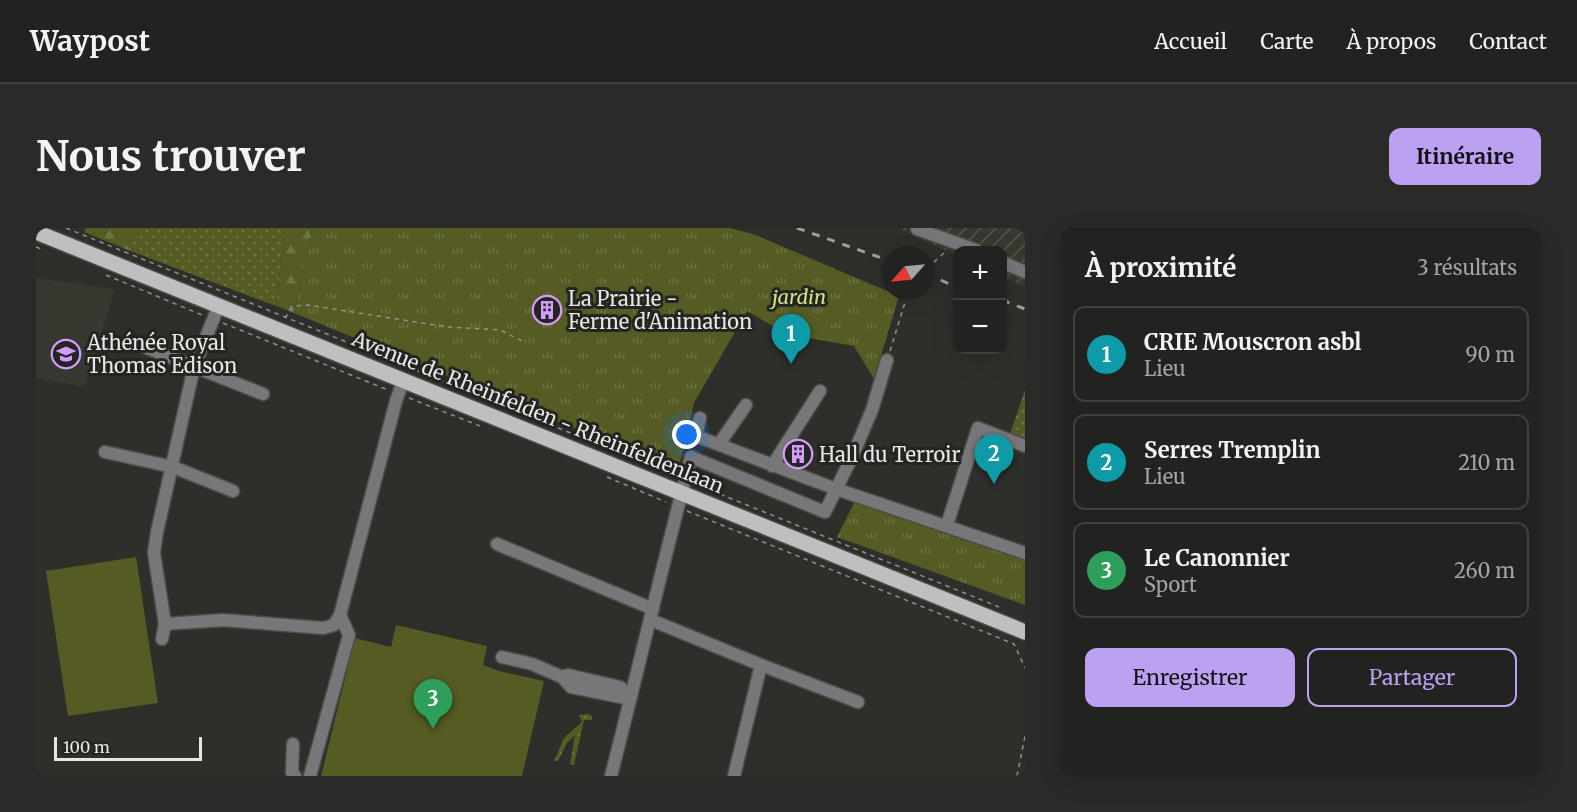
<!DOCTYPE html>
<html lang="fr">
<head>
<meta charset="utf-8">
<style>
  :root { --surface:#222220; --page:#2a2a29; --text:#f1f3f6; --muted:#a2a4a5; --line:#3f3f3e; --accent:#bca0f2 }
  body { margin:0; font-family:Merriweather,serif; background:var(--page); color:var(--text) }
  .controls { position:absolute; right:18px; top:18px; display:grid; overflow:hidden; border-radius:12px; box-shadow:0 6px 24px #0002 }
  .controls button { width:54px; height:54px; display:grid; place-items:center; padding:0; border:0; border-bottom:2px solid var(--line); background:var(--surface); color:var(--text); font:30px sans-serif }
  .compass { position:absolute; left:845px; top:18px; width:54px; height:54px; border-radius:50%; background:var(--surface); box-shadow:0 6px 24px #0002; rotate:243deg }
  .scale { position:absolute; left:18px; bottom:15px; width:148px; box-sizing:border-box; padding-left:6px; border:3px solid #e7e7e5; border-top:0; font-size:16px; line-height:21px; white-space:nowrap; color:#e7e7e5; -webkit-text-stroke:4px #242421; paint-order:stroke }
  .you { position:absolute; left:651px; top:207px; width:21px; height:21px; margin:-15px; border:4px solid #fff; border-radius:50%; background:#1a73e8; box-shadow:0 0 0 9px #1a73e833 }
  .badge { display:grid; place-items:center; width:39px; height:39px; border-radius:50%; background:var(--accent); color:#fff; font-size:20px; font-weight:700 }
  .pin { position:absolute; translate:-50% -50px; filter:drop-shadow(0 2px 3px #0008) }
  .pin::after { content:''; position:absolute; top:32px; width:21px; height:18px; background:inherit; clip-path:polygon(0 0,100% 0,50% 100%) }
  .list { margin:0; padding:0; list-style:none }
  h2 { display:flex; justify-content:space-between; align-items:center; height:78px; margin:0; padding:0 24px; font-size:26px }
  h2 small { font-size:20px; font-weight:400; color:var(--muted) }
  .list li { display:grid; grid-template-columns:39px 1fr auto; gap:18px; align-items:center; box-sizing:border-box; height:96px; margin:0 12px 12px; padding:0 12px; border:2px solid var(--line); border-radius:12px }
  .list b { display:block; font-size:22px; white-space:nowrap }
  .list p { margin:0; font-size:20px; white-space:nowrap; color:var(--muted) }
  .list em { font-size:20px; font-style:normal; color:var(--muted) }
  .actions { display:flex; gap:12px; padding:18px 24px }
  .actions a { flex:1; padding:14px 0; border:2px solid var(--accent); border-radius:12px; text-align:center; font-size:21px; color:var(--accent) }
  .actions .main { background:var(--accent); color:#111 }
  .map { position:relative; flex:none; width:989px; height:548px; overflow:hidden; border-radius:12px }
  header { display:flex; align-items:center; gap:36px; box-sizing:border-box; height:84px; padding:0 30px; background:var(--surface); border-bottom:2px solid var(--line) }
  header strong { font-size:28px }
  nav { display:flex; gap:33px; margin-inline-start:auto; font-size:21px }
  .intro { display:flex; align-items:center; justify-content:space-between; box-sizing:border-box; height:144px; padding:0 36px }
  h1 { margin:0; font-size:42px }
  .button { padding:15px 27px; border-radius:12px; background:var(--accent); color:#111; font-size:21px; font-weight:700 }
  main { display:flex; gap:36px; padding:0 36px }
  aside { flex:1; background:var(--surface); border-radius:12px; box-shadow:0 6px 24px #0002 }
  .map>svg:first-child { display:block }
  .built { fill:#37382f }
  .industrial { fill:url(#industrial-furrows) }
  .grass { fill:url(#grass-dots) }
  .forest { fill:url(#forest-firs) }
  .park { fill:url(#park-tufts) }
  .pitch { fill:#555b22 }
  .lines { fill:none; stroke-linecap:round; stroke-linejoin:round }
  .minor-casing { stroke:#4c4c49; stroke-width:15 }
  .major-casing { stroke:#4c4c49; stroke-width:18 }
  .path { stroke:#8f8f8d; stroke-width:1.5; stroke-dasharray:4.5 4.5; stroke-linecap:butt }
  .minor { stroke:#777678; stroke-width:12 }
  .major { stroke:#c0bec1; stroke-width:15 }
  .rail { stroke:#9e9e9b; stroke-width:3; stroke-dasharray:8 8; stroke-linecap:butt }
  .labels { text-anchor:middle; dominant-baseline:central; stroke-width:6; stroke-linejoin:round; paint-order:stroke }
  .park-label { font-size:20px; font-style:italic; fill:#d6e186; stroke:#242421 }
  .poi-label { font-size:20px; fill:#e7e7e5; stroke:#242421; text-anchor:start }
  .street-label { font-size:20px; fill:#e7e7e5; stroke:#242421 }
</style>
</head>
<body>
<header>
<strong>Waypost</strong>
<nav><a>Accueil</a><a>Carte</a><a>À propos</a><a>Contact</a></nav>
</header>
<div class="intro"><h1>Nous trouver</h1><a class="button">Itinéraire</a></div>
<main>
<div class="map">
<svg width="989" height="548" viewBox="0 0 989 548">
  <defs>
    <pattern id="industrial-furrows" width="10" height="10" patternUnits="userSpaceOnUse" patternTransform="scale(1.5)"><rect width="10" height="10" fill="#37382f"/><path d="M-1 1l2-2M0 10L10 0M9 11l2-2" fill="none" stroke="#54554d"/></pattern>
    <pattern id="grass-dots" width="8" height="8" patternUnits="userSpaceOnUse" patternTransform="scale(1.5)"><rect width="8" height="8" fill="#555b22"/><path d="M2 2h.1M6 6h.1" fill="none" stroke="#6d7342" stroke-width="1.8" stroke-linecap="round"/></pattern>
    <pattern id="forest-firs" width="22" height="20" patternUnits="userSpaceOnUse" patternTransform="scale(1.5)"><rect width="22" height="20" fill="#555b22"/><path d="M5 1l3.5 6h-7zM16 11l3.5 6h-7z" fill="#6d7342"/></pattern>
    <pattern id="park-tufts" width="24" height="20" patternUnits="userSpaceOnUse" patternTransform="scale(1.5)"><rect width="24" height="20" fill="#555b22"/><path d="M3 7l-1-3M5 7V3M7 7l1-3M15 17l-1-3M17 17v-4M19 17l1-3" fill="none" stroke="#6d7342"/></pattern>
  </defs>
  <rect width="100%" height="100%" fill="#2e2e2b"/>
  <path class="built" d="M 0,50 L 79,61 L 49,159 L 0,150 Z"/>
  <path class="industrial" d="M 861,0 L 989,0 L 989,59 L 967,49 L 966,22 L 921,22 L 921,28 Z"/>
  <g class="grass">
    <path d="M 100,0 L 249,0 L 240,78 L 92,22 Z"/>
    <path d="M 989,162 L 989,209 L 987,214 L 973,209 Z"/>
    <path d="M 552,486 L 556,488 L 556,492 L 548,492 L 538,537 L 534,536 L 539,507 L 531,515 L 522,533 L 518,533 L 528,510 L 546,494 L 543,487 Z"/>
  </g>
  <g class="forest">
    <path d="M 50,0 L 101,0 L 92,22 L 48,4 Z"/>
    <path d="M 249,0 L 277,0 L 258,85 L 240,78 Z"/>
  </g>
  <g class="park">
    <path d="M 277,0 L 694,0 L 717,6 L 863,68 L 838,151 L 818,118 L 750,106 L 711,83 L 658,175 L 642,243 L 258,85 Z"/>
    <path d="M 819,273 L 989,331 L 989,377 L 801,309 Z"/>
  </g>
  <g class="pitch">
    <path d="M 100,329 L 122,475 L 32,488 L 10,343 Z"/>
    <path d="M 360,397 L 451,418 L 447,437 L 463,443 L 508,453 L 486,548 L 285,548 L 319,410 L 355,419 Z"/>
  </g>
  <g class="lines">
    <g class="minor-casing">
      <g id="minor">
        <path d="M 881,1 L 940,22"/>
        <path d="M 966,34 L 989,44"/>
        <path d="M 101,116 L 227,166"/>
        <path d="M 664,190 L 660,208 L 800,261 L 989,325"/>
        <path d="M 683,216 L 710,177"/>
        <path d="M 69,224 L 137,239 L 197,263"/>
        <path d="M 736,238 L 784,163"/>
        <path d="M 911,297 L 942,200 L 989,218"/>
        <path d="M 461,316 L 617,381"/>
        <path d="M 615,392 L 725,437 L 822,474"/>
        <path d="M 129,396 L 187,392 L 287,400 L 298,397 L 304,387 L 360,173 L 367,153"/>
        <path d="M 126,411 L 129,396 L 118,325 L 121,304 L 158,139 L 183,77"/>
        <path d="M 466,429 L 496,436 L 526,449"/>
        <path d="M 532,447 L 584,459 L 595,469 L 589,470 L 535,459 L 526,449 Z"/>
        <path d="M 257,516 L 256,544 L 259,548"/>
        <path d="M 274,548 L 313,407 L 304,387"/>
        <path d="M 575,548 C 602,442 627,335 655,229 L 789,284 L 816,229 L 836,182 L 851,132"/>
        <path d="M 698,548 L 725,437"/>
      </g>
    </g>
    <g class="major-casing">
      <path id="major" d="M 0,4 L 989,404"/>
    </g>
    <g class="path">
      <path d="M 30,0 L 638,247"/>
      <path d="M 0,19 L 8,22"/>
      <path d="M 70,47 L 166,87"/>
      <path d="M 890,50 L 896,36 L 910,23"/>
      <path d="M 249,90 L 257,78 L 272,77 L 412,99 L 464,102 L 486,113"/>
      <path d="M 187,95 L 352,162"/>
      <path d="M 854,123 L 870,71 L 878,63"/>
      <path d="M 373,170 L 444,198"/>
      <path d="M 571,249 L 630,274"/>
      <path d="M 659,256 L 963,379"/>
      <path d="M 651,283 L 978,416 L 989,440"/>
      <path d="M 981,548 L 989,508"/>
    </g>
    <use href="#minor" class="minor"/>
    <use href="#major" class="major"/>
    <g class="rail">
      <path d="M 761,0 L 854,33"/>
      <path d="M 890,46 L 921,59"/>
      <path d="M 966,72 L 989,81"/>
    </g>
  </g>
  <defs>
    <g id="building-ring" transform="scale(1.5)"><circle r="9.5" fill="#242421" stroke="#d39cfd" stroke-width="1.5"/><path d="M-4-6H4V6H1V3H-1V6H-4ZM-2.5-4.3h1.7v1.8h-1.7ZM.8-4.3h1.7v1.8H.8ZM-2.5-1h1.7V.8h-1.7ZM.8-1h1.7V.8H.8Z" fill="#d39cfd"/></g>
    <g id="school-ring" transform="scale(1.5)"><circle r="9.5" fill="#242421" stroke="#d39cfd" stroke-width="1.5"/><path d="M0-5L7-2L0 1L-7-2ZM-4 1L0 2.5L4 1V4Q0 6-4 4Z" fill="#d39cfd"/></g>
  </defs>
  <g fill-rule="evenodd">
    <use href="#building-ring" x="511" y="82"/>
    <use href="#school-ring" x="30" y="126"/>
    <use href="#building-ring" x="762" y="226"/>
  </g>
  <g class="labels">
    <g class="park-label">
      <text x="763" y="68">jardin</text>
    </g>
    <g class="poi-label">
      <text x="532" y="70">La Prairie -<tspan x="532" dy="23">Ferme d'Animation</tspan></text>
      <text x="51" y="114">Athénée Royal<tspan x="51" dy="23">Thomas Edison</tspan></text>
      <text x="783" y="226">Hall du Terroir</text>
    </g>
    <g class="street-label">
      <text transform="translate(502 184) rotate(22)">Avenue de Rheinfelden - Rheinfeldenlaan</text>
    </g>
  </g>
</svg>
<div class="controls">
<button>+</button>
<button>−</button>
</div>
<svg class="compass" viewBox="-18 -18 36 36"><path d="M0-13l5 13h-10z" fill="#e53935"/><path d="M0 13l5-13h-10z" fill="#a2a4a5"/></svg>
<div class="scale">100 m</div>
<div class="you"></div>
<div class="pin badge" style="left:755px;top:136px;background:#0f9aa8">1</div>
<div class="pin badge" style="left:958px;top:256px;background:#0f9aa8">2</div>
<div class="pin badge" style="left:397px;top:501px;background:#2e9e5b">3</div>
</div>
<aside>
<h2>À proximité<small>3 résultats</small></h2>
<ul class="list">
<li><span class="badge" style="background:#0f9aa8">1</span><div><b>CRIE Mouscron asbl</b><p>Lieu</p></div><em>90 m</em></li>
<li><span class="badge" style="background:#0f9aa8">2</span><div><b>Serres Tremplin</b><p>Lieu</p></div><em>210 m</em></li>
<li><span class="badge" style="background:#2e9e5b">3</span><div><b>Le Canonnier</b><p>Sport</p></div><em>260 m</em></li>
</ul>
<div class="actions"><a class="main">Enregistrer</a><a>Partager</a></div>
</aside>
</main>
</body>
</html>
